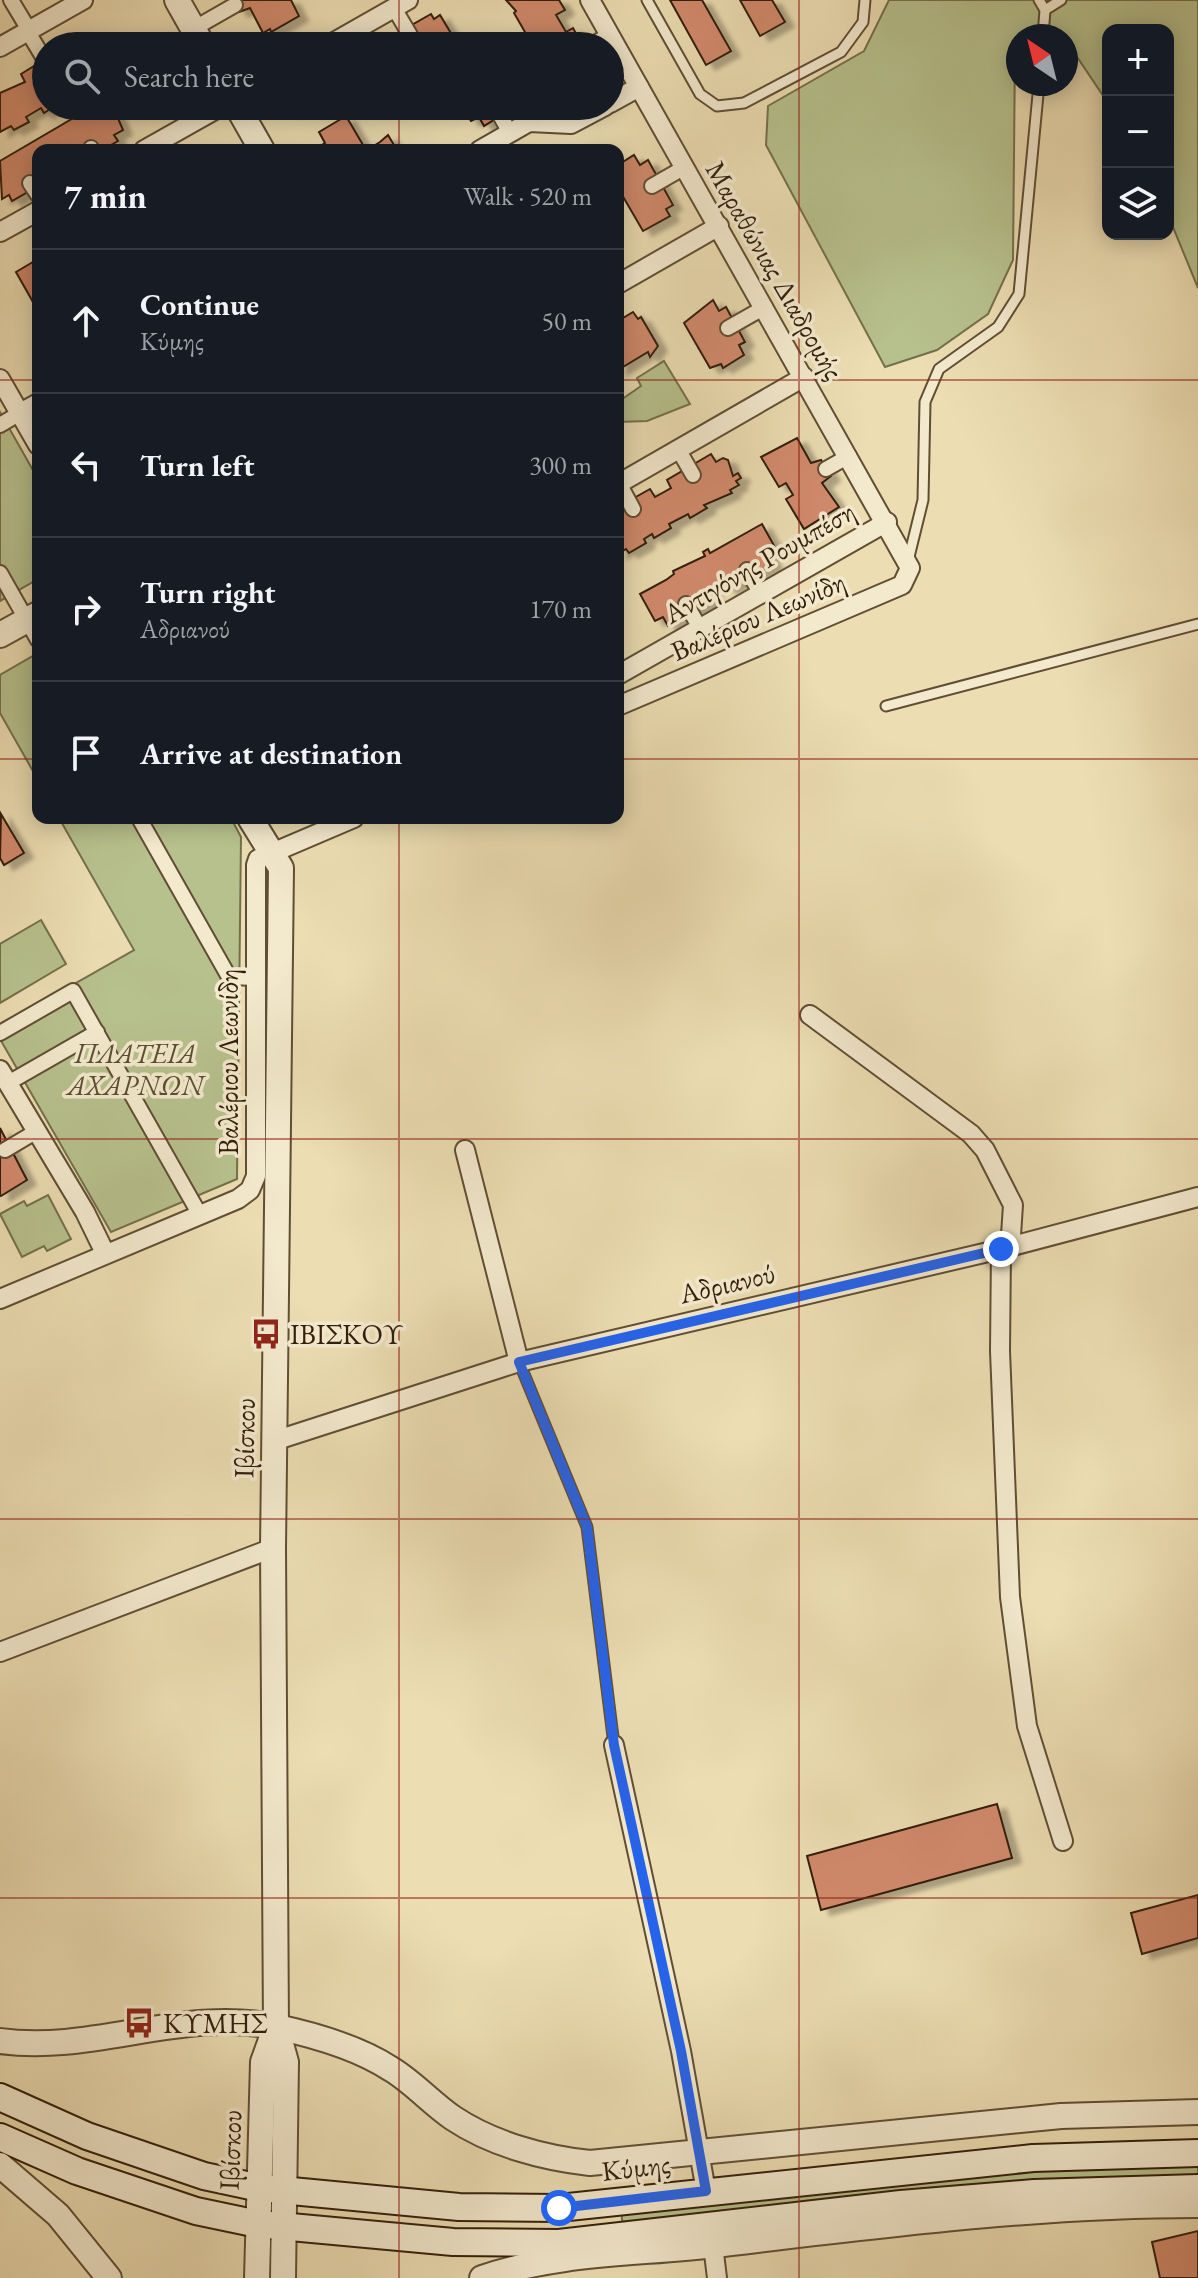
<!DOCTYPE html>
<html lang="en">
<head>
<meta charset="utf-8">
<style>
  :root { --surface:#171b24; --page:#20242c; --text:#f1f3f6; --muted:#9ea1a6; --line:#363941 }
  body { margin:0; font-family:"EB Garamond",serif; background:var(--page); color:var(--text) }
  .controls { position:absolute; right:24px; top:24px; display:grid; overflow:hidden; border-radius:16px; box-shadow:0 4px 20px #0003 }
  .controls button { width:72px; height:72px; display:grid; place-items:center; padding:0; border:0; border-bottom:2px solid var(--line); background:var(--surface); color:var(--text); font:40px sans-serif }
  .compass { position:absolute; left:1006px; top:24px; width:72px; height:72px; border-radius:50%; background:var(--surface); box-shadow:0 4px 20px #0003; rotate:325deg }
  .stop { position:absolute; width:24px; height:24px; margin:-18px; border:6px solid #2563eb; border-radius:50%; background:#fff }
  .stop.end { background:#2563eb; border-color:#fff; box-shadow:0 2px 8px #0008 }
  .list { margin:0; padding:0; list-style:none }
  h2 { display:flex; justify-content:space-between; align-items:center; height:104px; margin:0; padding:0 32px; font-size:34px }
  h2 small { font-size:26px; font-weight:400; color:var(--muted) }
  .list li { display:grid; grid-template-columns:52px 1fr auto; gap:24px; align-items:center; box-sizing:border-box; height:144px; padding:0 32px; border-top:2px solid var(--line) }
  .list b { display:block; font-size:30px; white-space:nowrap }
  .list p { margin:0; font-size:26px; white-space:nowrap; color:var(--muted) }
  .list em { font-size:26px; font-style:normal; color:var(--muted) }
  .icon { flex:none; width:44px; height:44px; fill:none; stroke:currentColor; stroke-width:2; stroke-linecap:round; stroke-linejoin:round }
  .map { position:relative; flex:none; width:1198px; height:2278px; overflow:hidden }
  .search { position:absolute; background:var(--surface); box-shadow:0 4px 20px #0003; left:32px; top:32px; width:592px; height:88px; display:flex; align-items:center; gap:20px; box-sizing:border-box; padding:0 28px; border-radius:44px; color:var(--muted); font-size:30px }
  .panel { position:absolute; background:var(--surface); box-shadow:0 4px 20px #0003; left:32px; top:144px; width:592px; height:680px; border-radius:16px }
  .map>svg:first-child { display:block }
  .green { fill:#b7c18d; stroke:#74704c; stroke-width:2 }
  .building { fill:#d18a6c; stroke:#321e0a; stroke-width:2; filter:url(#shadow) }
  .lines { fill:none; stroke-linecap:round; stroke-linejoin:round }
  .service-casing { stroke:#604e34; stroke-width:13 }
  .pedestrian-casing { stroke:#604e34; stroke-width:18 }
  .minor-casing { stroke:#604e34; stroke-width:22 }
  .tertiary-casing { stroke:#604e34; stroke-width:28 }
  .secondary-casing { stroke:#321e0a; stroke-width:30 }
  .service { stroke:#f3e9cd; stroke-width:9 }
  .pedestrian { stroke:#f3e9cd; stroke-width:14 }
  .minor { stroke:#f3e9cd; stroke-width:18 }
  .tertiary { stroke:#f3e9cd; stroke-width:24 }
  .secondary { stroke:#f3e9cd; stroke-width:26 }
  .route { stroke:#2563eb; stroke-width:10 }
  .grid { fill:none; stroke:#8f2418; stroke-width:2; stroke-opacity:0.55 }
  .labels { text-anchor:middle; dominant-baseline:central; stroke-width:7; stroke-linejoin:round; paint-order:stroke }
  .street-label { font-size:28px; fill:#321e0a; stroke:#f3e9cd }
  .park-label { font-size:28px; font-style:italic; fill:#5a4f31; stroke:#f3e9cd }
  .poi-label { font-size:28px; fill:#321e0a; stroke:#f3e9cd; text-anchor:start }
</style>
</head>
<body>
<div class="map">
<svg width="1198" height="2278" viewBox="0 0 1198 2278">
  <defs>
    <filter id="shadow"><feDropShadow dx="9" dy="5" stdDeviation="2" flood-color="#0004"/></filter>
  </defs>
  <rect width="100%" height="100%" fill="#ecddb2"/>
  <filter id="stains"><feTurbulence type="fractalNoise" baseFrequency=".0025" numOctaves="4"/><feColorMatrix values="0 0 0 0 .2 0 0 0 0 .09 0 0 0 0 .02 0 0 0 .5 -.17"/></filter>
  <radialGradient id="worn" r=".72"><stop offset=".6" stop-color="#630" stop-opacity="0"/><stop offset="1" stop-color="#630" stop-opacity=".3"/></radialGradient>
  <g class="green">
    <path d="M 889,0 L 1198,0 L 1198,288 L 1168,215 L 1168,30 L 1108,30 L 1108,103 L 1075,54 L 1066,53 L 1066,36 L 1018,36 L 1018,51 L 1015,51 L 1013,260 L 988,314 L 937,350 L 885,367 L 766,145 L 768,106 L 864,51 Z"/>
    <path d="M 664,361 L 690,404 L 647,421 L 618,422 L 618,402 L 641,386 L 637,378 Z"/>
    <path d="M 0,412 L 38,479 L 38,579 L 0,601 Z"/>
    <path d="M 38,653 L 38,780 L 0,713 L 0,675 Z"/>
    <path d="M 59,818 L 231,818 L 241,837 L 237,1179 L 111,1232 L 0,1039 L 0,1026 L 134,950 Z"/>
    <path d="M 41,920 L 66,964 L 0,1003 L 0,944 Z"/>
    <path d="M 48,1195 L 71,1239 L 47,1251 L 44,1246 L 22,1257 L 0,1214 L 24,1201 L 27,1206 Z"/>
    <path d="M 1198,2164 L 1198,2177 L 623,2226 L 621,2212 L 1032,2169 Z"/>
  </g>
  <g class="building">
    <path d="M 232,0 L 291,0 L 299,16 L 271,32 L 270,29 L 263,33 L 250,8 L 239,12 Z"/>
    <path d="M 506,0 L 559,0 L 565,10 L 556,15 L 566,32 L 573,28 L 583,46 L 533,46 L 514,13 L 516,11 Z"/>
    <path d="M 670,0 L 702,0 L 731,51 L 706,65 Z"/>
    <path d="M 740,0 L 772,0 L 785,22 L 760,36 Z"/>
    <path d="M 431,14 L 434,19 L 440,15 L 455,40 L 445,46 L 384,46 L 382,42 Z"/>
    <path d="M 39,63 L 43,71 L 46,70 L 46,106 L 50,109 L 44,113 L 41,108 L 26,117 L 29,122 L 14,130 L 11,126 L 0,132 L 0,93 L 25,82 L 21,74 Z"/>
    <path d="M 94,106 L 109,106 L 117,116 L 123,130 L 114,135 L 118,141 L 102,150 L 38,150 L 38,186 L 12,201 L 9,195 L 2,199 L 0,161 Z"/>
    <path d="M 462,106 L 490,106 L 497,118 L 484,126 L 479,117 L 471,121 Z"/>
    <path d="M 500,106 L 520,106 L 521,108 L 506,117 Z"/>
    <path d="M 346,116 L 366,150 L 322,150 L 320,146 L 325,143 L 319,132 Z"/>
    <path d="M 388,135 L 397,150 L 367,150 L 380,142 Z"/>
    <path d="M 634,155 L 640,165 L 648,160 L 673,205 L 666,209 L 670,216 L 643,231 L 618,188 L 618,165 Z"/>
    <path d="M 38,259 L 38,299 L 33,302 L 16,272 Z"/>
    <path d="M 713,300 L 719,311 L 726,307 L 745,342 L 739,345 L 744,355 L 723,368 L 721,364 L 710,368 L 684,323 Z"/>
    <path d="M 633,312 L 638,319 L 641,317 L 658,346 L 650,357 L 648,352 L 618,370 L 618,321 Z"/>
    <path d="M 797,438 L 811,463 L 821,460 L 831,476 L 822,483 L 839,507 L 804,529 L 786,499 L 793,495 L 786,483 L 779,487 L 761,457 Z"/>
    <path d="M 711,454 L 716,462 L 723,458 L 728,460 L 733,476 L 738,473 L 741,478 L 736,481 L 739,485 L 730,490 L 732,493 L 704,505 L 707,508 L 690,518 L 688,514 L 669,524 L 671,528 L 654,538 L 652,534 L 644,539 L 646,543 L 629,553 L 626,549 L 618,554 L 618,507 L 650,489 L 655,497 L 671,488 L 667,480 Z"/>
    <path d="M 762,524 L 777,551 L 769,556 L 774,565 L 728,589 L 724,582 L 710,590 L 715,599 L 668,626 L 663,617 L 655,621 L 640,594 L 666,580 L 674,574 L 673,571 L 705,556 L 703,552 L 708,549 L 710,553 Z"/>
    <path d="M 1,814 L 24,853 L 4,865 L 0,858 Z"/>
    <path d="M 0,1128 L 27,1180 L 1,1196 L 0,1195 Z"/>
    <path d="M 997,1804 L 1012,1858 L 821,1910 L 807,1856 Z"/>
    <path d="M 1198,1895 L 1198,1938 L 1142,1954 L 1131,1913 Z"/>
    <path d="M 1198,2231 L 1198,2278 L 1160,2278 L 1152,2242 Z"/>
  </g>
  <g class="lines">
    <g class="service-casing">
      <g id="service">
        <path d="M 647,0 L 700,94 L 717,106 L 744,103 L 841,52 L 863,22 L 865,0"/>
        <path d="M 1039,0 L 1045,10 L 1043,36"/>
        <path d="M 1045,10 L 1061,0"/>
        <path d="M 908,561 L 923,500 L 925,402 L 939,369 L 998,327 L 1019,294 L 1039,84"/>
        <path d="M 886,706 L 1198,624"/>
        <path d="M 519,1362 L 587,1527 L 614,1745"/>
      </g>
    </g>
    <g class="pedestrian-casing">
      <g id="pedestrian">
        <path d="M 11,0 L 29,30"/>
        <path d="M 394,8 L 410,35"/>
        <path d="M 193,29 L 235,5"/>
        <path d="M 28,32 L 46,62"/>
        <path d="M 176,46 L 196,35"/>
        <path d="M 589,46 L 610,35"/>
        <path d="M 495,106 L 510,133"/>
        <path d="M 91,148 L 92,150"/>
        <path d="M 30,183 L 38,195"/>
        <path d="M 652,186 L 685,167"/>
        <path d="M 728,328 L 765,307"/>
        <path d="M 0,425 L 20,413"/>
        <path d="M 678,449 L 693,475"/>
        <path d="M 826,469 L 849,456"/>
        <path d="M 619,483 L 633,509"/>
        <path d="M 747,570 L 761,594"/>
        <path d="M 0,573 L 38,640"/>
        <path d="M 686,604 L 700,628"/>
        <path d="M 139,818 L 229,977 L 256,978"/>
        <path d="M 0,1033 L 73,991 L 200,1215"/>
        <path d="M 8,1083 L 97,1032"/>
        <path d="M 5,1150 L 37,1131"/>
      </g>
    </g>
    <g class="minor-casing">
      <g id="minor">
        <path d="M 590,0 L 910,568 L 902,585 L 618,706"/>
        <path d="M 327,46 L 408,0"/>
        <path d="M 0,47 L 83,0"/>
        <path d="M 610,103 L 639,87"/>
        <path d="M 144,150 L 222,106"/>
        <path d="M 480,150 L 529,122 L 571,124 L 605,106"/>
        <path d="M 0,232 L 38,211"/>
        <path d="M 618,284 L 719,226"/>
        <path d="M 0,379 L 38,445"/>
        <path d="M 20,413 L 38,403"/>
        <path d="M 618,484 L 804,377"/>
        <path d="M 618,675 L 887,522"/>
        <path d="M 810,1015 L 971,1134 L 985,1150 L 1013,1205 L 1011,1235 L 1001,1249 L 1000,1351 L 1010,1597 L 1027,1726 L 1063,1841"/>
        <path d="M 0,1070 L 85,1212 L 105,1253"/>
        <path d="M 465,1150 L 519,1362"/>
        <path d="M 0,1299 L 238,1199 L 250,1190 L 256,1176 L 256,865 L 258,859 L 354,818"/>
        <path d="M 274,1441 L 519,1362 L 1001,1249 L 1198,1197"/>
        <path d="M 0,1652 L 273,1548"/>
        <path d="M 614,1745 L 681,2051 L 706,2191"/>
        <path d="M 713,2245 L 717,2278"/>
      </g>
    </g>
    <g class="tertiary-casing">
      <g id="tertiary">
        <path d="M 177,0 L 203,46"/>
        <path d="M 237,106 L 262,150"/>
        <path d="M 0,635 L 38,614"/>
        <path d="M 250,818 L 281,868 L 273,1548 L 276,2026 L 286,2062 L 283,2278"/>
        <path d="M 0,2041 C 94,2054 182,2007 277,2027 C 314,2035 359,2048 391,2069 C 413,2082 431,2103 453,2118 C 492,2144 543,2158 590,2163 L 1061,2116 L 1198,2112"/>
        <path d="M 0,2165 L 58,2215 L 109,2278"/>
        <path d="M 257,2278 L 263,2062 L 276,2026"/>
        <path d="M 482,2278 C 557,2252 638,2254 715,2245 C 876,2226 1036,2205 1198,2205"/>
      </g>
    </g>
    <g class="secondary-casing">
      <g id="secondary">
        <path d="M 0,2097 L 87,2136 L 204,2176 L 260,2188 L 459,2207 L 559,2208 L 1033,2158 L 1198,2153"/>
        <path d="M 0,2137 L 77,2171 L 196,2211 L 258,2224 L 453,2242 L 559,2243 L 901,2204 L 1034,2193 L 1198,2188"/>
      </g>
    </g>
    <use href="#service" class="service"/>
    <use href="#pedestrian" class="pedestrian"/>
    <use href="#minor" class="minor"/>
    <use href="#tertiary" class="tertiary"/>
    <use href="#secondary" class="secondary"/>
  </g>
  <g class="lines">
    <path class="route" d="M 559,2208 L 706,2191 L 681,2051 L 614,1745 L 587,1527 L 519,1362 L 1001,1249"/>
  </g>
  <path class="grid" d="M 399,0 L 399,46M 799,0 L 799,2278M 399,106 L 399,150M 0,380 L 38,380M 618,380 L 1198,380M 0,759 L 38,759M 618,759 L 1198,759M 399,818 L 399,2278M 0,1139 L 1198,1139M 0,1519 L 1198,1519M 0,1898 L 1198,1898"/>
  <defs>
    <g id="bus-bare" transform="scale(2.4)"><path d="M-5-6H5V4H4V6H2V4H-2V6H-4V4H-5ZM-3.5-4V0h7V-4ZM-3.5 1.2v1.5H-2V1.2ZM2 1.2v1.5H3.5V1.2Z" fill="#8f2418" stroke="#f3e9cd" stroke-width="2.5" paint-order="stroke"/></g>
  </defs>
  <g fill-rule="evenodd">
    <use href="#bus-bare" x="266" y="1334"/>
    <use href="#bus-bare" x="139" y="2023"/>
  </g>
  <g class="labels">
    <g class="street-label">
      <text transform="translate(775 270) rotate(60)">Μαραθώνιας Διαδρομής</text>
      <text transform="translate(759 562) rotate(-30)">Αντιγόνης Ρουμπέση</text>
      <text transform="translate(758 616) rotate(-23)">Βαλέριου Λεωνίδη</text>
      <text transform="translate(228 1062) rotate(-90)">Βαλέριου Λεωνίδη</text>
      <text transform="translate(727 1283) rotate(-13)">Αδριανού</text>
      <text transform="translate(244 1438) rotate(-89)">Ιβίσκου</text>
      <text transform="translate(230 2150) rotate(-88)">Ιβίσκου</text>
      <text transform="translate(636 2167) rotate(-7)">Κύμης</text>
    </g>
    <g class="park-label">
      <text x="135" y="1053">ΠΛΑΤΕΙΑ<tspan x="135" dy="32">ΑΧΑΡΝΩΝ</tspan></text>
    </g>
    <g class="poi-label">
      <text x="290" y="1334">ΙΒΙΣΚΟΥ</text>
      <text x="163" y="2023">ΚΥΜΗΣ</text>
    </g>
  </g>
  <rect width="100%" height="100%" filter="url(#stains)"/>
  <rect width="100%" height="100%" fill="url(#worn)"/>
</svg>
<div class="controls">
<button>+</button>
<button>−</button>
<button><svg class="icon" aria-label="layers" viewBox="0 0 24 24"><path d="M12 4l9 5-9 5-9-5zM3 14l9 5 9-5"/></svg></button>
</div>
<svg class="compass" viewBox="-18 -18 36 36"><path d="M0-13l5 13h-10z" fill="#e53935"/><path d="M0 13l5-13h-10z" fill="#9ea1a6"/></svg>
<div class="stop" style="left:559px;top:2208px"></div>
<div class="stop end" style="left:1001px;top:1249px"></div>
<div class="search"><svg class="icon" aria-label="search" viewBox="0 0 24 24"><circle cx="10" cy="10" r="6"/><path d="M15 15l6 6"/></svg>Search here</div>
<section class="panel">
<h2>7 min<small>Walk · 520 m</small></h2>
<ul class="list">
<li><svg class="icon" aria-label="ahead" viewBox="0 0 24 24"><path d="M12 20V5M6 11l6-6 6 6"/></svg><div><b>Continue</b><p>Κύμης</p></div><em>50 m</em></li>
<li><svg class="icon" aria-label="left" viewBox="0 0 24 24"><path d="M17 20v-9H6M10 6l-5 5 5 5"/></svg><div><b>Turn left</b></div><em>300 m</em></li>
<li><svg class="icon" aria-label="right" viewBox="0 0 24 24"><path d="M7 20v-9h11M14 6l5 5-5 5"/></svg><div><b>Turn right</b><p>Αδριανού</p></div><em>170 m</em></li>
<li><svg class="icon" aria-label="arrive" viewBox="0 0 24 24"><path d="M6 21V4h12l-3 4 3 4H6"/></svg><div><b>Arrive at destination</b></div></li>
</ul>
</section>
</div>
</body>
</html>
